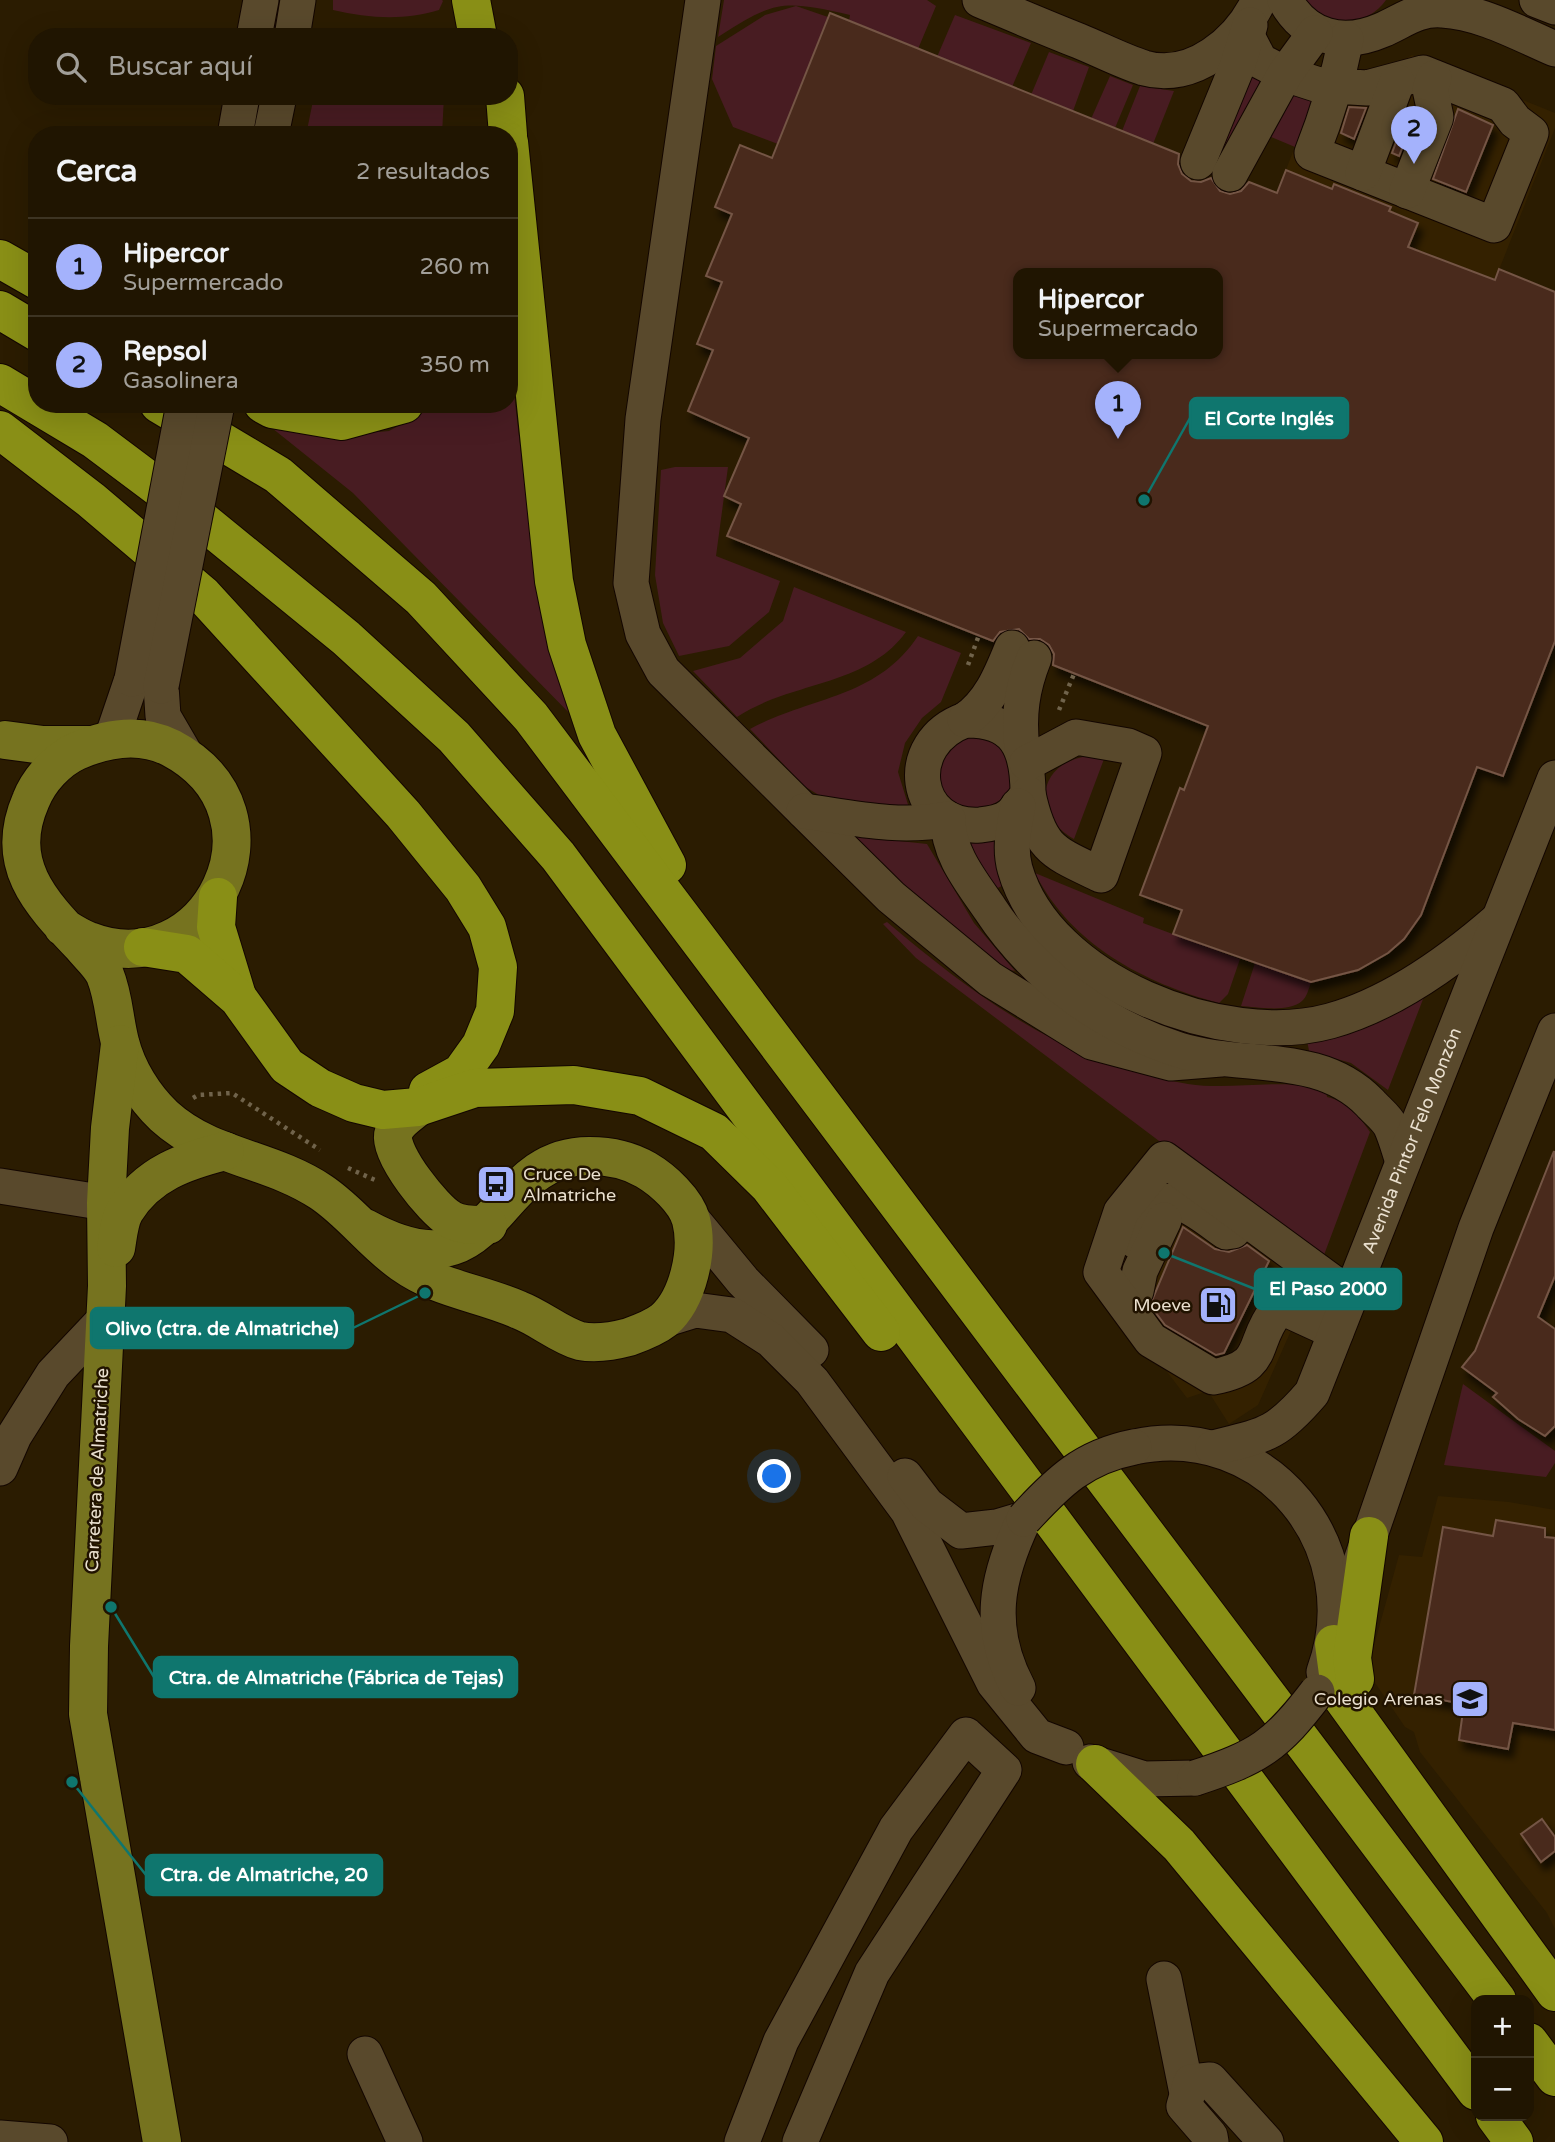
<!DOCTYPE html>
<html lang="es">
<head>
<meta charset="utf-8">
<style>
  :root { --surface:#201501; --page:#281e0b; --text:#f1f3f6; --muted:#a29f99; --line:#3d3423; --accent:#a4b2fc }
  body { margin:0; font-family:"Varela Round",sans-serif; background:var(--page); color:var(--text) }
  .controls { position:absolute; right:21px; bottom:21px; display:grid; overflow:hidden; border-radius:14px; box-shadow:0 7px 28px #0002 }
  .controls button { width:63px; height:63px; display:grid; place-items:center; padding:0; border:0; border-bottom:2px solid var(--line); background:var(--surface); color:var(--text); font:35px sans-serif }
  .you { position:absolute; left:775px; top:1477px; width:24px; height:24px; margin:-18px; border:5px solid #fff; border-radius:50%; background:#1a73e8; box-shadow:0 0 0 10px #1a73e833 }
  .badge { display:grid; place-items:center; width:46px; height:46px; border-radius:50%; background:var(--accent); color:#111; font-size:23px; font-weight:700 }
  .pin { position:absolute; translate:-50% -58px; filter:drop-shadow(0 2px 4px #0008) }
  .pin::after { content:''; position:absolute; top:37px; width:24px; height:21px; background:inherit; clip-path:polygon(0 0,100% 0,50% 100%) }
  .popup { position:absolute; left:1013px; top:268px; width:210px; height:91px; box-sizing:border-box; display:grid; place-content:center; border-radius:14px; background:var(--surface); filter:drop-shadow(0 2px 5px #0005); font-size:23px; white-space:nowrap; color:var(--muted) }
  .popup b { font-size:26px; color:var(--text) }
  .popup::after { content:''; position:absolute; left:50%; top:100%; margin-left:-14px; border:14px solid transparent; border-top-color:var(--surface) }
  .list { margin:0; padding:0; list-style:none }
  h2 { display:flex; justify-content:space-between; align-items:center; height:91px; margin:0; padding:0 28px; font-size:30px }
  h2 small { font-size:23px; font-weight:400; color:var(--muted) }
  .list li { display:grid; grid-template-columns:46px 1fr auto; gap:21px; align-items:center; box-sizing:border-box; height:98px; padding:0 28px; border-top:2px solid var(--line) }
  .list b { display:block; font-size:26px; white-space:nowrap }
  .list p { margin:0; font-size:23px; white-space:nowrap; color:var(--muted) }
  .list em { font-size:23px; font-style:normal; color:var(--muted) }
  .icon { flex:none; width:38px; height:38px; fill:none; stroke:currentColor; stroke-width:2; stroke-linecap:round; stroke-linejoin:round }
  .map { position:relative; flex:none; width:1555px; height:2142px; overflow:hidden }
  .search { position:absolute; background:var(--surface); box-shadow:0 7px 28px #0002; left:28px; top:28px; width:490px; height:77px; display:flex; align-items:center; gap:18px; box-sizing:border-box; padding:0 24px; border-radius:28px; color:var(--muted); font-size:26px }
  .panel { position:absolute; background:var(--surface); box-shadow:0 7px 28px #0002; left:28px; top:126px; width:490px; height:287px; border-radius:28px }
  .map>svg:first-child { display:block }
  .built { fill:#342100 }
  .green { fill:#481c22 }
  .building { fill:#482b1d; stroke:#745545; stroke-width:2; fill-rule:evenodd; filter:url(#shadow) }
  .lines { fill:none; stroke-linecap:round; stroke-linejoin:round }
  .minor-casing { stroke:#130600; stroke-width:37 }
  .major-casing { stroke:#130600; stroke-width:40 }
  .highway-casing { stroke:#130600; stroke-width:40 }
  .path { stroke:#70634b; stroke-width:4.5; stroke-dasharray:3.5 5; stroke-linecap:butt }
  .minor { stroke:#59492c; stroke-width:35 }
  .major { stroke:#76731f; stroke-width:38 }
  .highway { stroke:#898f16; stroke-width:38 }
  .minor-bridge-casing { stroke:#130600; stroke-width:37; stroke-linecap:butt }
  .minor-bridge { stroke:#59492c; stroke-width:35 }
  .labels { text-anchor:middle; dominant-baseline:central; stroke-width:5; stroke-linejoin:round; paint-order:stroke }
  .street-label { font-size:18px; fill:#eae0cf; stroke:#211300 }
  .poi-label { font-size:18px; fill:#eae0cf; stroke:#211300; text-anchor:end }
  .leader { fill:none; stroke:#0f766e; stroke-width:2.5 }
  .callout-dot { fill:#0f766e; stroke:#211300; stroke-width:2.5 }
  .callout { fill:#0f766e; stroke:#0f766e; stroke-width:2.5 }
  .callout-label { font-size:19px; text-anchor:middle; font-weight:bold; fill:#fff }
</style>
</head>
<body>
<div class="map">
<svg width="1555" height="2142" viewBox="0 0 1555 2142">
  <defs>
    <filter id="shadow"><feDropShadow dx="4.5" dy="8" stdDeviation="3.5" flood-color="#0009"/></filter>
  </defs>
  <rect width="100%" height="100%" fill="#2b1c01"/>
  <g class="built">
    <path d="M 1412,55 L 1555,113 L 1555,128 L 1495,280 L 1277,193 L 1323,74 L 1342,77 L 1399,63 Z"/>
    <path d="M 1170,1169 L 1321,1263 L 1258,1405 L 1229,1424 L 1208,1391 L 1187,1398 L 1145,1343 L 1108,1274 Z"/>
    <path d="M 1438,1496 L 1509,1502 L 1555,1510 L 1555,1929 L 1547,1913 L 1420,1752 L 1414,1732 L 1405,1727 L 1367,1671 L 1399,1555 L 1422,1557 Z"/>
  </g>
  <g class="green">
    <path d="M 333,0 L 442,0 L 443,1 L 439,10 C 403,21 368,18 333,10 Z"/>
    <path d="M 724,0 L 927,0 L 936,6 L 918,49 L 849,21 L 850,15 C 783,0 775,0 718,37 Z"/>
    <path d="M 1306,0 L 1386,0 C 1368,27 1324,29 1306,0 Z"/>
    <path d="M 796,6 L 828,17 L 778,144 L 733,127 L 712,79 L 716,46 L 765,15 Z"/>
    <path d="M 955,15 L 1031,43 L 1012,87 L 937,57 Z"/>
    <path d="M 1049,52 L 1089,67 L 1073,111 L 1031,95 Z"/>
    <path d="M 1110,76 L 1133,85 L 1115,128 L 1091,119 Z"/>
    <path d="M 1267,77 L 1227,154 L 1220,152 L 1250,78 Z"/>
    <path d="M 1140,86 L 1174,91 L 1153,144 L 1122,131 Z"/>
    <path d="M 1316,92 L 1295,147 L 1269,136 L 1292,94 Z"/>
    <path d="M 314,96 L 444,96 L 442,135 L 306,135 Z"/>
    <path d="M 509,351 L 531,540 L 579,723 L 353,493 L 267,424 L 323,437 L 389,431 L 439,404 L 509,404 Z"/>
    <path d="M 675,467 L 728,467 L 716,556 L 780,581 L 769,612 L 729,646 L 679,656 L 663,623 L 655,575 L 661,470 Z"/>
    <path d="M 794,587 L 906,632 C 866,687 791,681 737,717 L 693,671 L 740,658 L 783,621 Z"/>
    <path d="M 918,636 L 961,653 L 941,702 L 922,718 L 905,743 L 898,772 L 910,811 L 822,797 L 804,786 L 750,729 C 811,696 876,699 918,636 Z"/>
    <path d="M 963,735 L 999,741 C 1003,751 1014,766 1013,777 C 1009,812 958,819 942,788 C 938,781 939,770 938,761 Z"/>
    <path d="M 1090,756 L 1104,759 L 1074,839 C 1030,815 1037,761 1090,756 Z"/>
    <path d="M 853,836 L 927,844 L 974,923 L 1015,971 C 983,965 879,863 853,836 Z"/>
    <path d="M 995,841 L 1002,886 L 993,890 L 965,844 Z"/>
    <path d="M 1035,873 L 1144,918 L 1143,923 L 1240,959 L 1228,994 L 1219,1003 C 1144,983 1071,945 1035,873 Z"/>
    <path d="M 887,922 C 978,999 1067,1064 1188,1084 C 1234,1091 1282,1077 1326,1090 L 1327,1097 C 1349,1102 1358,1115 1370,1132 L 1321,1263 L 916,958 L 883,924 Z"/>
    <path d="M 1255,963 L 1311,982 C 1309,988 1307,997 1302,1001 C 1289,1013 1257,1007 1241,1006 Z"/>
    <path d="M 1425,994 L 1388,1090 L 1351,1063 L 1309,1051 L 1307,1040 Z"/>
    <path d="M 1463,1384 L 1555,1451 L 1555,1463 L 1546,1477 L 1444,1465 Z"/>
  </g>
  <g class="building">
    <path d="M 830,13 L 1179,154 L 1178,164 L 1182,174 L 1191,181 L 1201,182 L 1211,178 L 1220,191 L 1230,194 L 1241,191 L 1249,182 L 1277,193 L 1286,170 L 1332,189 L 1334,184 L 1391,207 L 1389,211 L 1418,223 L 1408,247 L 1495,280 L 1499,269 L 1555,292 L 1555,641 L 1503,776 L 1477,767 L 1421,915 L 1404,939 L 1388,953 L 1358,970 L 1311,982 L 1173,934 L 1182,910 L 1140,895 L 1180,788 L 1184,790 L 1208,726 L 1053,665 L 1054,654 L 1049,645 L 1040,639 L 1029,639 L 1019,629 L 1000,632 L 993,641 L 727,536 L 741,504 L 724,496 L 749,438 L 688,411 L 713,350 L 697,344 L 722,282 L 706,276 L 732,214 L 715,207 L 740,145 L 772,158 ZM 1018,273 L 1218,273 L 1218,353 L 1018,353 Z"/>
    <path d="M 1349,107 L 1366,108 L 1354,139 L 1341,133 Z"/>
    <path d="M 1458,109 L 1493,125 L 1466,192 L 1433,179 Z"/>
    <path d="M 1407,113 L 1415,116 L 1399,156 L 1392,153 Z"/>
    <path d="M 1554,1151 L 1555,1276 L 1538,1317 L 1555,1329 L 1555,1426 L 1545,1436 L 1518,1419 L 1493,1397 L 1497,1393 L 1462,1367 L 1475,1351 Z"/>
    <path d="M 1183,1227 L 1215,1249 L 1229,1252 L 1247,1245 L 1269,1261 L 1224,1353 L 1216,1355 L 1165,1325 L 1150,1305 Z"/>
    <path d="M 1496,1520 L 1545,1528 L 1545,1537 L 1555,1538 L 1555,1730 L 1513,1723 L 1508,1749 L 1459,1740 L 1464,1704 L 1414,1695 L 1443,1527 L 1493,1536 Z"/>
    <path d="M 1542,1819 L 1555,1837 L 1555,1851 L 1541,1862 L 1521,1834 Z"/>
  </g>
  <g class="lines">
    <g class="minor-casing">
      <g id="minor">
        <path d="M 703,0 L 643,419 L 631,583 L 643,634 L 663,671 L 804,811 L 891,897 L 990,979 L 1092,1042 L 1171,1063 L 1221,1059"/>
        <path d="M 980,0 C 1013,14 1046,28 1079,41 C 1101,50 1122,61 1144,68 C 1193,82 1240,41 1259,0"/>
        <path d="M 1285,0 C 1306,38 1343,47 1382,30 C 1403,21 1418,8 1442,10 C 1481,12 1520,34 1555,49"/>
        <path d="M 1537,0 L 1555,7"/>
        <path d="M 1247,36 L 1260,61 L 1285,74 L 1319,85 L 1367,88 L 1423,73 L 1503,105 L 1515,121 L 1531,133 L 1494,225 L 1312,153 C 1327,115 1338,79 1346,39"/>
        <path d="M 254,37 L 261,0"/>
        <path d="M 292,37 L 298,0"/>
        <path d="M 235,135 L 242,96"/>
        <path d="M 271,135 L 279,96"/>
        <path d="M 1198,162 L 1237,67 L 1250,25"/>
        <path d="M 1363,173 L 1397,82"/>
        <path d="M 1230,174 L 1285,74 L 1315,33"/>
        <path d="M 1407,191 L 1436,117 L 1430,89 L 1434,78"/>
        <path d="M 161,686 L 163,716 L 188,759"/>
        <path d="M 965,720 C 1016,719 1028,748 1028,794 C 1023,801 1017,809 1011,815 C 1003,822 991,824 980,825 C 912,829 901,743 965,720 Z"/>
        <path d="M 965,720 C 990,703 1001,675 1012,648"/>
        <path d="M 112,738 L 132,679"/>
        <path d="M 1022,748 C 1018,715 1022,688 1034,658"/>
        <path d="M 1027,763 L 1076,737 L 1128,746 L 1144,753 L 1101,875 C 1053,852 1040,850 1028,794"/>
        <path d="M 1018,806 C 1014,827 1009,848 1015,869 C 1047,982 1224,1050 1330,1021 C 1392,1004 1451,961 1498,920"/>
        <path d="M 804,811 C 853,818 900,829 948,819 C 948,854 971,881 990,909 C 1034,976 1103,1026 1179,1050 C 1244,1070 1319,1050 1370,1103 C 1376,1110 1387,1118 1391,1127 C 1396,1138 1399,1150 1403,1162"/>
        <path d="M 0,1186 L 106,1203"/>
        <path d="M 691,1218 L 743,1281 L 811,1350"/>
        <path d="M 1134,1240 C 1138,1231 1142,1217 1149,1210 C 1173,1186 1205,1218 1226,1232 L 1233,1231"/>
        <path d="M 1136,1291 L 1140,1271 L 1164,1220"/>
        <path d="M 666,1319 L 695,1310 L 732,1315 L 771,1340 L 812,1381 L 908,1511 L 994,1683 L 1037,1736 L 1066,1747"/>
        <path d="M 1336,1332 L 1288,1310 L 1277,1310 C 1249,1345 1270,1366 1213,1377 L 1151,1340 L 1101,1272 L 1121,1212 L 1164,1159 L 1351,1296"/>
        <path d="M 1134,1447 C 1267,1419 1370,1547 1324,1672"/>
        <path id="s1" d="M 1213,1448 C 1266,1435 1276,1435 1312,1393 L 1555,778"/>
        <path d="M 0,1468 L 14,1436 L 53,1374 L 105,1319"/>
        <path d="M 905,1476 L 927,1505 L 961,1531 L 997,1527 L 1024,1519"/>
        <path d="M 1360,1564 L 1476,1228 L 1555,1031"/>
        <path d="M 1018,1688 C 986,1627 996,1578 1024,1519"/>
        <path d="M 1090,1762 L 1144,1779 L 1195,1778"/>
        <path d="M 1164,1979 L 1187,2093"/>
        <path d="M 365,2054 L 405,2142"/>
        <path d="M 0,2138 L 50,2142"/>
        <path d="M 742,2142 L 781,2041 L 896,1829 L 966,1735 L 1004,1770 L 872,1973 L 800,2142"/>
        <path d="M 1211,2142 L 1210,2136 L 1184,2106 L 1191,2082 L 1210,2080 L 1266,2142"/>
      </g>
    </g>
    <g class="major-casing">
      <g id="major">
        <path d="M 5,740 L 43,745 L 90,745"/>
        <path d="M 63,927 C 71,932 80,938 89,941 C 207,987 296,814 171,748 C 140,732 107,738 77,751 C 57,760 39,780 31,800 C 3,864 40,902 81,945 C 89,955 100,964 105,975 C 114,997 114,1019 120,1042 C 127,1070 144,1097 164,1116 C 210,1158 270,1158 321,1192 C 351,1212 373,1243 402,1263 C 440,1290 478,1292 519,1310 C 540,1318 559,1335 580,1341 C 596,1344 614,1341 629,1337 C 640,1333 654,1328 664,1320 C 688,1299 699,1251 691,1220 C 686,1201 663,1180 646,1170 C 629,1160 609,1156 590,1156 C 486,1155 502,1303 365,1228"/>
        <path d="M 120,1044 L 110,1128 L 106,1203 L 107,1286 L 89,1646 L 88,1714 L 162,2142"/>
        <path d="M 418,1107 C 410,1114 395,1123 393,1135 C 390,1155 433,1209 450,1219 C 461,1226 476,1225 488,1225"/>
        <path d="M 116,1248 C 118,1237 119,1221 125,1211 C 147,1174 185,1161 225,1151"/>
      </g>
    </g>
    <g class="highway-casing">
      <g id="highway">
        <path d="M 471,0 L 478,37"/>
        <path d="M 505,96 L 508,135"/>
        <path d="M 509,142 L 554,581 L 567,645 L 597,735 L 667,865"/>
        <path d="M 0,259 L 37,280"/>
        <path d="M 0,310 L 37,332"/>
        <path d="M 0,383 L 95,440 L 199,518 L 346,638 L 454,737 L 558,856 L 1476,2091"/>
        <path d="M 159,404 L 278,475 L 421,598 L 531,717 L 1497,2000"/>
        <path d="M 263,404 L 272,409 L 342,421 L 404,404"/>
        <path d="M 0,430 L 91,500 L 203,595 L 403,814 L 463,888 L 487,927 L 498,967 L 495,1011 L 481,1045 L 461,1073 L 428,1091"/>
        <path d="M 218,897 L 216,927 L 237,996"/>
        <path d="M 143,947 L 187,954 L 238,998 L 287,1066 L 320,1088 L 354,1103 L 383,1110 L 418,1107 L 475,1088 L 574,1085 L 640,1096 L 714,1132 L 769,1186 L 881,1332"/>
        <path d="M 1334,1644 L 1341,1696 L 1555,1992"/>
        <path d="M 1355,1679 L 1352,1658 L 1369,1536"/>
        <path d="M 1095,1764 L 1179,1845 L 1424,2142"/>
        <path d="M 1529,2042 L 1555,2077"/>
        <path d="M 1495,2116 L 1514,2142"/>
      </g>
    </g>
    <g class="path">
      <path d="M 322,34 L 344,37"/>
      <path d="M 401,37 L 445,32"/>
      <path d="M 968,665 L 979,635"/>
      <path d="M 1059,710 L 1074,674"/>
      <path d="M 193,1098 L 198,1095 L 232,1093 L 320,1150"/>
      <path d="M 348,1168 L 375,1180"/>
    </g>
    <use href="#minor" class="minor"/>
    <use href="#major" class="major"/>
    <use href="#highway" class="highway"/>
    <g class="minor-bridge-casing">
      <g id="minor-bridge">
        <path d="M 132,679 L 184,404"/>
        <path d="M 161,686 L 217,404"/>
        <path d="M 1024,1519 C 1058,1482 1083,1457 1134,1447"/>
        <path d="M 1195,1778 C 1259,1757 1276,1746 1317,1692"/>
      </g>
    </g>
    <use href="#minor-bridge" class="minor-bridge"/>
  </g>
  <defs>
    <g id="bus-square" transform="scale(2.0125)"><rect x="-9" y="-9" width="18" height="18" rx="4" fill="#a4b2fc" stroke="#211300"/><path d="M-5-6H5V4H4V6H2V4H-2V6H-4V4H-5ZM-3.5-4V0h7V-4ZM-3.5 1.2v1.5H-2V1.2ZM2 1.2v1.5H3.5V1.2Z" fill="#111"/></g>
    <g id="fuel-square" transform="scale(2.0125)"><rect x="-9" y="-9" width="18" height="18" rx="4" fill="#a4b2fc" stroke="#211300"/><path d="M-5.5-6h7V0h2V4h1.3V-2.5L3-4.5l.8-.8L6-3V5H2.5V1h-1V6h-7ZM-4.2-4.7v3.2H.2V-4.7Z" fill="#111"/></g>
    <g id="school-square" transform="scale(2.0125)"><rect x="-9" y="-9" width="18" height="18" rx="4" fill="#a4b2fc" stroke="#211300"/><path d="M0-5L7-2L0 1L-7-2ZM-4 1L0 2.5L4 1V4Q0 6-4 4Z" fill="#111"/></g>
  </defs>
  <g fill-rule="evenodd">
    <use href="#bus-square" x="496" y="1184"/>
    <use href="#fuel-square" x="1218" y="1305"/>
    <use href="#school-square" x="1470" y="1699"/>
  </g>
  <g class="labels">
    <g class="street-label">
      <text stroke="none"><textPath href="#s1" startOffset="388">Avenida Pintor Felo Monzón</textPath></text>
      <text transform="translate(97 1470) rotate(-87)">Carretera de Almatriche</text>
    </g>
    <g class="poi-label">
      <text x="523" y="1174" text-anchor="start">Cruce De<tspan x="523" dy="21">Almatriche</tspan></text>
      <text x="1191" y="1305">Moeve</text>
      <text x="1443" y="1699">Colegio Arenas</text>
    </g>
  </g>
  <path class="leader" d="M1144 500L1190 418M1164 1253L1255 1289M425 1293L353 1328M111 1607L154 1677M72 1782L146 1875"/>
  <g class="callout-dot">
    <circle cx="1144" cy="500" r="7"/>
    <circle cx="1164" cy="1253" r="7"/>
    <circle cx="425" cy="1293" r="7"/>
    <circle cx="111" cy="1607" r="7"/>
    <circle cx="72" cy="1782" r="7"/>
  </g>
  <g class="callout">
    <rect x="1190" y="398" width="158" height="40" rx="7"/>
    <rect x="1255" y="1269" width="146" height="40" rx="7"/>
    <rect x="91" y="1308" width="262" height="40" rx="7"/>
    <rect x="154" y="1657" width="363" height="40" rx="7"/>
    <rect x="146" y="1855" width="236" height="40" rx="7"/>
  </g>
  <g class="callout-label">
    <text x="1269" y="425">El Corte Inglés</text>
    <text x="1328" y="1295">El Paso 2000</text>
    <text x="222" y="1335">Olivo (ctra. de Almatriche)</text>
    <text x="336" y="1684">Ctra. de Almatriche (Fábrica de Tejas)</text>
    <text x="264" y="1881">Ctra. de Almatriche, 20</text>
  </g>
</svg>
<div class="controls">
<button>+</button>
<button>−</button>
</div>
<div class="you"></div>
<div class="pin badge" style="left:1118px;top:439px">1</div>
<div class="popup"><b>Hipercor</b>Supermercado</div>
<div class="pin badge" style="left:1414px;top:164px">2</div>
<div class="search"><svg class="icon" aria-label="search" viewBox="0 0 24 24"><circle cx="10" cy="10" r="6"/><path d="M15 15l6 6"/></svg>Buscar aquí</div>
<section class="panel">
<h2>Cerca<small>2 resultados</small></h2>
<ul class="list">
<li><span class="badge">1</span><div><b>Hipercor</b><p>Supermercado</p></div><em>260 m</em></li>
<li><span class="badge">2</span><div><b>Repsol</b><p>Gasolinera</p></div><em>350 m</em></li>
</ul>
</section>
</div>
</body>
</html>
